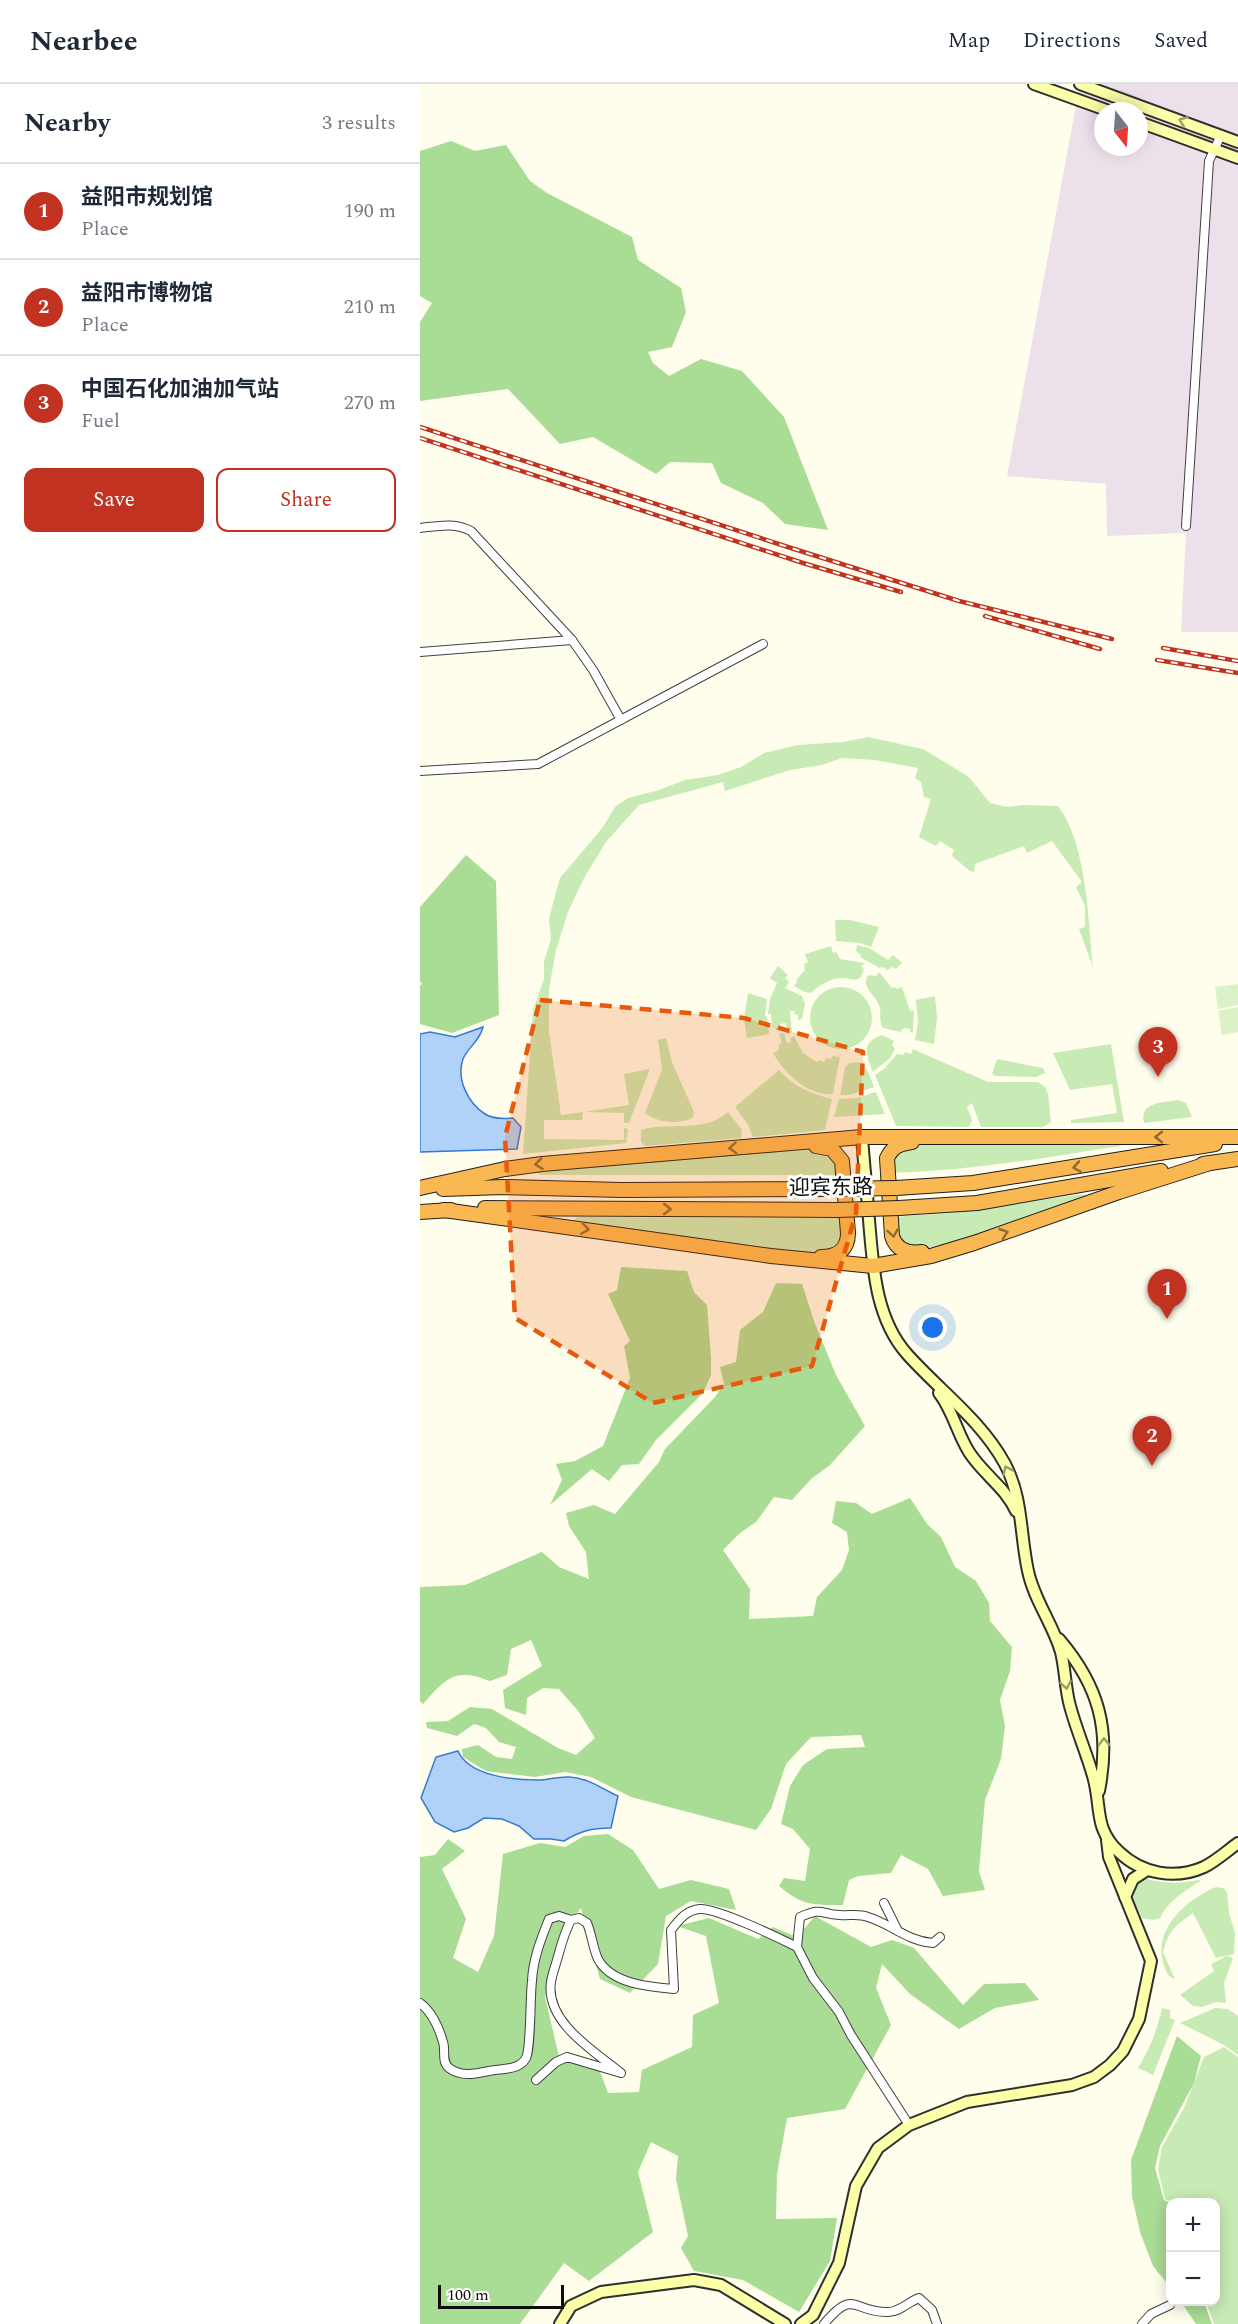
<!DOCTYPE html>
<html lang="en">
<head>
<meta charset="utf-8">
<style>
  :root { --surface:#fff; --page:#f6f6f7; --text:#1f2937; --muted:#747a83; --line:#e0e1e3; --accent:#c13220 }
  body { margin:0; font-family:Spectral,"Noto Sans SC",serif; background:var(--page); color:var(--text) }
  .controls { position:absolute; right:18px; bottom:18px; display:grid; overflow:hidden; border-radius:12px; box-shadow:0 3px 15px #0003 }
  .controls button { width:54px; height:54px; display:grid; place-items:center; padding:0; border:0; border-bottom:2px solid var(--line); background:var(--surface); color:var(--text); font:30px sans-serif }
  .compass { position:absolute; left:674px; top:18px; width:54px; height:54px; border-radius:50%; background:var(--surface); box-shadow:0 3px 15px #0003; rotate:163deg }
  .scale { position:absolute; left:18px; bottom:15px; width:126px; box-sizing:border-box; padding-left:6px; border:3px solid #0d0d0d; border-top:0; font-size:16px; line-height:21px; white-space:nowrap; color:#0d0d0d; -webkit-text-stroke:4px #fff; paint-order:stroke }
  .you { position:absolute; left:513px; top:1244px; width:21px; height:21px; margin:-15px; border:4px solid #fff; border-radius:50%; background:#1a73e8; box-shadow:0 0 0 9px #1a73e833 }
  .badge { display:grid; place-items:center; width:39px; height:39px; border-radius:50%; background:var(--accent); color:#fff; font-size:20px; font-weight:700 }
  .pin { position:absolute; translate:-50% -50px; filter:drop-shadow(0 2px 3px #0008) }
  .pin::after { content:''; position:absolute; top:32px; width:21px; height:18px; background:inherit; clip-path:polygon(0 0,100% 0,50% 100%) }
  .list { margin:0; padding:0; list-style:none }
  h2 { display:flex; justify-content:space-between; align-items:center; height:78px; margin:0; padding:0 24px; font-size:26px }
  h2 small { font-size:20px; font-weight:400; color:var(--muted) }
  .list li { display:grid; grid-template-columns:39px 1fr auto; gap:18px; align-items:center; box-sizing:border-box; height:96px; padding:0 24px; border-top:2px solid var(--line) }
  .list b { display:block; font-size:22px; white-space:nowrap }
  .list p { margin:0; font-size:20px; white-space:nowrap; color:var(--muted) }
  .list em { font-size:20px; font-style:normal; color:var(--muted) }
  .actions { display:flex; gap:12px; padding:18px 24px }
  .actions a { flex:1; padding:14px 0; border:2px solid var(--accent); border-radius:12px; text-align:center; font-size:21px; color:var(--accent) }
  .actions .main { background:var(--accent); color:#fff }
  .map { position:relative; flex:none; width:818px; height:2240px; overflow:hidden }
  header { display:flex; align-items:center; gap:36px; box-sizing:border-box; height:84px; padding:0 30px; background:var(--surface); border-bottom:2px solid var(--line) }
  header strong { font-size:28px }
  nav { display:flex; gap:33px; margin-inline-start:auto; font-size:21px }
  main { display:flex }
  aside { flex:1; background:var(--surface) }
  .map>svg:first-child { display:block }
  .industrial { fill:#ece1eb; fill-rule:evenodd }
  .green { fill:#c8ebb5 }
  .forest { fill:#a9dc94 }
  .pitch { fill:#dcf1c7 }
  .water { fill:#b0d2f8; stroke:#347ad2; stroke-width:1.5 }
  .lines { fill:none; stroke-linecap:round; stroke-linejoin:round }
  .street-casing { stroke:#404040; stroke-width:10 }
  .secondary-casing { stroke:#2f2f2f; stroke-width:14 }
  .highway-casing { stroke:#1e1e1e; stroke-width:16 }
  .street { stroke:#fff; stroke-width:8 }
  .secondary { stroke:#fbffa8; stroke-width:10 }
  .highway { stroke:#f9b851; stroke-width:14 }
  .rail-casing { stroke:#c13220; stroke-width:4.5 }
  .rail { stroke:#fff; stroke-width:2; stroke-dasharray:7; stroke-linecap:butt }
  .highway-bridge-casing { stroke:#1e1e1e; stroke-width:16; stroke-linecap:butt }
  .highway-bridge { stroke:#f9b851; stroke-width:14 }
  .oneway { stroke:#9c9e6a }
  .oneway2 { stroke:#8f6b32 }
  .marked { fill:#e8590c; fill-opacity:0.2; stroke:#e8590c; stroke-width:4.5; stroke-dasharray:12 8; stroke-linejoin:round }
  .labels { text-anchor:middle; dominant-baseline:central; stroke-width:6; stroke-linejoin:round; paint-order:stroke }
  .street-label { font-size:21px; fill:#0d0d0d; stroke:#fff }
</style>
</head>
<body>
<header>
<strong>Nearbee</strong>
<nav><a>Map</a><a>Directions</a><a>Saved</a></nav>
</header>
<main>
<aside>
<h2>Nearby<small>3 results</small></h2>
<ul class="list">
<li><span class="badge">1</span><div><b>益阳市规划馆</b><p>Place</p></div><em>190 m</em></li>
<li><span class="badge">2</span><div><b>益阳市博物馆</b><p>Place</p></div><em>210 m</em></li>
<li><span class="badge">3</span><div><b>中国石化加油加气站</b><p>Fuel</p></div><em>270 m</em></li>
</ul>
<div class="actions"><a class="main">Save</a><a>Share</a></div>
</aside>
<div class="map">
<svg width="818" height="2240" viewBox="0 0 818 2240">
  <rect width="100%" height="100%" fill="#fffeed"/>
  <path class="industrial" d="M 660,0 L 818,0 L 818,548 L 761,548 L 766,449 L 687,452 L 686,400 L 587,392 ZM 683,27 L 719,27 L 719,63 L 683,63 Z"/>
  <g class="green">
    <path d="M 448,653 L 503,665 L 549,693 L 570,719 L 587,723 L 603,721 L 638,722 C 667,759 668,837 673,883 L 659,845 L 665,843 L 665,822 L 656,803 L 662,798 L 632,757 L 607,769 L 604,762 L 555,780 L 554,788 L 550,787 L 532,772 L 534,766 L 520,757 L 516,762 L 499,753 L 511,715 L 504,713 L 501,698 L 495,694 L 498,684 L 455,676 L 422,674 L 402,681 L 370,686 L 305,707 L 303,698 L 219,721 L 186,758 L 164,794 L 148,828 L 136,866 L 129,905 L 129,948 L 141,1031 L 163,1028 L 162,1036 L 124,1036 L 124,1055 L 204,1056 L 204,1044 L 208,1045 L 206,1059 L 103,1070 L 113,926 L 124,895 L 124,877 L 131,855 L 129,835 L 133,819 L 140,794 L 183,743 L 195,723 L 208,714 L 239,706 L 265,696 L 298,691 L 321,683 L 344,669 L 378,661 L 423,658 Z"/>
    <path d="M 415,836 L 430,836 L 459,843 L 451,863 L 440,859 L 416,857 Z"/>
    <path d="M 437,861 L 449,864 L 468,876 L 473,871 L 482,879 L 476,885 L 473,883 L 467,886 L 463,883 L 460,884 L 440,873 L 441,871 L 436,867 Z"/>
    <path d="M 411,862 L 413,869 L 416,868 L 420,875 L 445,879 L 441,882 L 444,886 L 440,894 C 434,897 431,895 424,894 C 411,894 401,900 391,909 L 385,908 L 374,902 L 377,898 L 376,896 L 385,886 L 384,880 L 388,878 L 385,870 Z"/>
    <path d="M 358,882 L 368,891 L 365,894 L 369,898 L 365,904 L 382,912 L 385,920 L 382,935 L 378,936 L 378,931 L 374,930 L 375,927 L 370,927 L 372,948 L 368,950 L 366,939 L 360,940 L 360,945 L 356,946 L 355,943 L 352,943 L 351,930 L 348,930 L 350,915 L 357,899 L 350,894 Z"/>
    <path d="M 459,888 L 472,904 L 475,903 L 477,905 L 482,903 L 490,927 L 494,927 L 493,949 L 490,948 L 490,945 L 484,944 L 480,948 L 463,944 C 458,937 462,929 459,921 C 454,909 441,904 448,891 L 456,892 Z"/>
    <circle cx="421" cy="934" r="31"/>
    <path d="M 328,909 L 347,915 L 345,932 L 347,933 L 349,950 L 327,954 L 324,935 Z"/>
    <path d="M 515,912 L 517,934 L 514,960 L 495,956 L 498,938 L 496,916 Z"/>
    <path d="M 364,949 L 367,959 L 371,958 L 370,954 L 374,952 L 383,969 L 397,978 L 399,976 L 404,978 L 406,974 L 411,975 L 412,972 L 420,973 L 413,1010 C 388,1012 365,990 353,969 L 358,967 L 359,961 L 362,959 L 359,950 Z"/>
    <path d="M 462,951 L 474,957 L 472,961 L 475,965 L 470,974 L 453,988 C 447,972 440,958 462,951 Z"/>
    <path d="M 246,954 L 252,978 L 274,1028 L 273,1034 C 257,1041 238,1039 225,1029 L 242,986 L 238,956 Z"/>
    <path d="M 691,960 L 704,1038 L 651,1039 L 651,1036 L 697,1029 L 692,1000 L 650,1006 L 633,969 Z"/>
    <path d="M 493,965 L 568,998 L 618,998 L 625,1003 L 628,1010 L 631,1038 L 623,1043 L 561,1043 L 552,1019 L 547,1023 L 552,1036 L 549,1043 L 476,1042 L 455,991 L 464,985 L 477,970 L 484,971 L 485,968 L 491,970 Z"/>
    <path d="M 577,975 L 623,984 L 625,989 L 616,993 L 575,992 L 572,990 Z"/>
    <path d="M 436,978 C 448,980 450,994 454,1003 L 430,1011 L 420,1011 L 425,983 L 430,979 Z"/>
    <path d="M 230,985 L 209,1039 L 204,1039 L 204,1029 L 164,1028 L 209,1021 L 204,990 Z"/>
    <path d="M 359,986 C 373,1002 391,1010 412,1015 L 405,1046 L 333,1053 L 327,1039 L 315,1023 Z"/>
    <path d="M 456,1008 L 465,1030 L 414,1033 L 419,1015 L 437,1014 Z"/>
    <path d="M 758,1016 L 766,1019 L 772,1033 L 724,1039 C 719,1017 743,1019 758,1016 Z"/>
    <path d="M 308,1028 L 322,1046 L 321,1054 L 225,1062 L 221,1058 L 221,1046 C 249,1037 283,1050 308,1028 Z"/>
    <path d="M 566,1058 L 702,1059 L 700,1062 C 624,1074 548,1087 471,1089 L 471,1071 L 483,1061 Z"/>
    <path d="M 399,1065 L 415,1071 L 421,1091 L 120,1091 L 117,1088 L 120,1085 L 317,1068 L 339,1069 Z"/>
    <path d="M 663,1110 L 666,1112 L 666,1115 L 580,1146 L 499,1166 L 480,1161 L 473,1133 L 531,1129 Z"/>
    <path d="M 158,1133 L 423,1134 L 424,1158 L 405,1170 L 375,1167 L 354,1167 L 157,1139 L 154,1136 Z"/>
    <path d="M 723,1794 C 744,1800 761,1800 783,1795 C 767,1806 748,1816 740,1834 L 733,1836 L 722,1834 L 712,1814 L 713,1804 Z"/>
    <path d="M 796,1803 L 803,1804 L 807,1808 L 809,1829 L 815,1849 L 814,1870 L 796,1874 L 773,1829 C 754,1843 750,1845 743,1868 L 755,1895 C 748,1893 746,1888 744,1881 C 732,1845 766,1816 796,1803 Z"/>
    <path d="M 807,1872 L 813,1874 L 804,1899 L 806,1919 L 796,1918 L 782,1923 L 773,1922 L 760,1911 L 794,1887 L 791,1880 Z"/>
    <path d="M 742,1924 L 750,1926 L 750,1934 L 755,1936 L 733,1991 L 718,1984 C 730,1965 737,1946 742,1924 Z"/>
    <path d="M 795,1924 L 808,1925 L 818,1932 L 818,1971 L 804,1961 L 760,1939 Z"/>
    <path d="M 804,1963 L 818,1973 L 818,2240 L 794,2240 L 786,2218 L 796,2218 L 796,2118 L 752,2118 L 745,2115 L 738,2085 L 742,2063 L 764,2024 L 784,1973 Z"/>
  </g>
  <g class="forest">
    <path d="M 31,57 L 55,67 L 86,61 L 110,97 L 127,109 L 212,153 L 218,176 L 261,204 L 266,228 L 252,263 L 228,268 L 233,279 L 249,292 L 281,275 L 322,287 L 364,333 L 408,446 L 365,440 L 343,419 L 301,399 L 292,379 L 250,378 L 236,390 L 173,353 L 140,360 L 88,305 L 0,317 L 0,238 L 12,219 L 0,212 L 0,67 Z"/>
    <path d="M 46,771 L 76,797 L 79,931 L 32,949 L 0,940 L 0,902 L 2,900 L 0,897 L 0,823 Z"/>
    <path d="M 201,1183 L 267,1187 L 274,1208 L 287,1221 L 291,1274 L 291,1291 L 283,1309 L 236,1356 L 219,1380 L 202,1381 L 189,1397 L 172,1385 L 130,1421 L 142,1396 L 136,1380 L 155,1377 L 183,1362 L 210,1294 L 204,1262 L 210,1257 L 188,1210 L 197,1206 Z"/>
    <path d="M 356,1199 L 382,1200 L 394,1237 L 416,1291 L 445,1342 L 410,1381 L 391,1395 L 372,1416 L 354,1413 L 336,1438 L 320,1449 L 303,1466 L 330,1505 L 329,1535 L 393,1532 L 397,1513 L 422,1486 L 429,1466 L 427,1448 L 412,1439 L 416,1417 L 436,1419 L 452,1430 L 490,1414 L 507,1440 L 521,1453 L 535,1483 L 556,1497 L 569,1519 L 570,1537 L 592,1563 L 590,1587 L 580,1616 L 585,1642 L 581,1675 L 565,1716 L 559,1787 L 565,1806 L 523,1812 L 508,1785 L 481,1771 L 471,1789 L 438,1792 L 429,1796 L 423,1821 C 392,1821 383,1822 359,1802 L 364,1794 L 385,1797 L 390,1765 L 373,1745 L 361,1740 L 370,1702 L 383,1681 L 407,1665 L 445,1663 L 441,1651 L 391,1653 L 366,1680 L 351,1725 L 336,1746 L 211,1713 L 171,1693 L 145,1688 L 115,1693 L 66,1687 L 43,1673 L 42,1665 L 58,1661 L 76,1673 L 92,1675 L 96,1663 L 79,1658 L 66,1644 L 54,1640 L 37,1652 L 7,1644 L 6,1638 L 28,1637 L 50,1623 L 72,1625 L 138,1664 L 156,1671 L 175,1654 L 159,1628 L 139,1605 L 123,1604 L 107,1614 L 106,1631 L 85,1624 L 83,1606 L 122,1582 L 111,1556 L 91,1565 L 87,1591 L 70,1597 C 35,1583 26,1594 3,1620 L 0,1617 L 0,1503 L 45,1501 L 122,1468 L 139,1483 L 169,1495 L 166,1468 L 149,1442 L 146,1429 L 174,1421 L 195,1430 L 239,1378 L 245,1365 L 295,1313 L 304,1300 L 300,1283 L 316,1278 L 320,1246 L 343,1228 Z"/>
    <path d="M 188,1750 L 213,1766 L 239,1805 L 271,1796 L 309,1805 L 316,1826 L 271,1817 L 246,1832 L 238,1880 L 210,1909 L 180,1895 L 161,1824 L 142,1848 L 125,1913 L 140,1977 L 178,1982 L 188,2009 L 219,2008 L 222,1986 L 272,1963 L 273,1931 L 299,1919 L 286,1852 L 257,1842 L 289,1834 L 338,1855 L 353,1843 L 377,1853 L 395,1832 L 451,1863 L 472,1856 L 494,1864 L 543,1921 L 564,1900 L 605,1899 L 619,1916 L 575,1924 L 539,1945 L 490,1910 L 462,1880 L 456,1904 L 471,1941 L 425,2025 L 367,2034 L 357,2090 L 356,2135 L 417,2134 L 410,2177 L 379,2228 L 323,2196 L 274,2187 L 261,2164 L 268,2152 L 256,2095 L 258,2072 L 231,2058 L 218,2088 L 233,2148 L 169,2197 L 144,2179 L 100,2240 L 0,2240 L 0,1773 L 15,1771 L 28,1755 L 45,1767 L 22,1785 L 46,1835 L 33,1874 L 58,1888 L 74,1852 L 83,1770 L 120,1759 L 145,1763 L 164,1752 Z"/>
    <path d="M 757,1952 L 781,1972 L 774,1999 L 740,2062 L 735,2084 L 744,2116 L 750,2119 L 750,2203 L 733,2182 L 720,2148 L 712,2112 L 711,2076 Z"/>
    <path d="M 761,2218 L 784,2218 L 792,2240 L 776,2240 Z"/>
  </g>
  <g class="pitch">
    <path d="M 818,900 L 818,921 L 798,925 L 795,903 Z"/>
    <path d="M 818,923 L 818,948 L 802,951 L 798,927 Z"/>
  </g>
  <g class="water">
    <path d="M 63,943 C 60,957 48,963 43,975 C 36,995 48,1019 65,1030 C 73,1035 83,1035 93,1034 L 101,1043 L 97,1065 L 0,1068 L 0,950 L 10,948 L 35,953 Z"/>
    <path d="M 38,1667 C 49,1692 92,1696 118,1696 C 128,1696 139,1692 150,1693 C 168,1694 182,1705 198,1712 L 191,1744 C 172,1744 160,1747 144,1757 L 131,1755 L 114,1755 L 99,1742 L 82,1735 L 64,1734 L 48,1744 L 34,1748 L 15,1738 L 1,1714 L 16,1673 Z"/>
  </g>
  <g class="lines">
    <g class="street-casing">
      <g id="street">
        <path d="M 766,442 L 789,77 L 801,51"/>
        <path d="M 0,444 C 18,442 35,438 51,447 L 152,556 L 173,586 L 201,636"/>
        <path d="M 0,568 L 152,556"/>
        <path d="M 0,687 L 118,680 L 343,560"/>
        <path d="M 464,1819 L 478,1847"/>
        <path d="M 0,1919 C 12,1928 19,1944 23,1958 C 26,1966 21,1977 29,1984 C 41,1993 55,1990 69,1987 C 81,1984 99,1987 106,1974 C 111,1965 110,1912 112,1897 C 113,1875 121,1855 129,1835 L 139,1832 L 151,1836"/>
        <path d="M 116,1996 L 136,1978 L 147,1973 L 201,1989 C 174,1967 125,1938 131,1898 C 132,1891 135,1883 137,1876 C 141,1862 144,1849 151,1836 L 159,1834 L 167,1839 C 172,1851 173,1865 178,1875 C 191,1900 230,1903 254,1905 L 251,1846 C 259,1836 266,1826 280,1825 C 297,1824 359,1854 377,1863"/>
        <path d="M 489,2041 L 431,1951 L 419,1928 L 393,1894 L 377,1863 L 380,1833 C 404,1823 399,1830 420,1831 C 430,1832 438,1829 448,1833 C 471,1840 487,1857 513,1859 L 520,1853"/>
        <path d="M 404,2240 C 435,2203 433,2229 468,2228 C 480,2228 488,2218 499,2214 L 512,2226 L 517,2240"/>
        <path d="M 722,2240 L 731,2230 L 750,2221"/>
      </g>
    </g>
    <g class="secondary-casing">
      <g id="secondary">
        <path d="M 614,0 L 689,27"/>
        <path d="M 660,0 L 818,58"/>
        <path d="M 719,38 L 818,74"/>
        <path d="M 442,1053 C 444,1081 447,1108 449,1136 C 453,1182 455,1234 487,1270 C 520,1307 561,1336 585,1380 C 603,1414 600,1451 608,1487 C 614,1516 633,1540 641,1568 C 645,1584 645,1601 649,1618 C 655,1643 666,1667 673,1692 C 682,1722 673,1744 699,1768 C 722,1790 755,1796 784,1783 C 796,1777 807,1767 818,1759"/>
        <path d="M 519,1309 C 533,1327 537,1349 549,1368 C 563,1390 585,1403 596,1427"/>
        <path d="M 639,1555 C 679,1602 691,1646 679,1707"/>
        <path d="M 705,1813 L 713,1795 L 727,1786"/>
        <path d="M 140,2240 L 151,2222 L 181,2208 L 274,2196 L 301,2201 L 365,2240"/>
        <path d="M 381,2240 L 393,2231 L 419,2179 L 436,2102 L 458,2064 L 489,2041 L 547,2018 L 652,2001 L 674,1993 L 690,1981 L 703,1967 L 719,1935 L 731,1877 L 689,1773 L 687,1756"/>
      </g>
    </g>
    <g class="highway-casing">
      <g id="highway">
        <path d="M 492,1058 C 479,1060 473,1062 467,1074 L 472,1152 C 476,1166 488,1170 502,1168"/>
        <path d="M 396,1062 L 412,1065 L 422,1077 L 428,1149 C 428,1166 417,1173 401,1173"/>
        <path d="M 783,1080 L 818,1075"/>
        <path d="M 0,1104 L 85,1085 L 122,1080 L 442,1053 L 818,1053"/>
        <path d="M 476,1104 L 553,1099 L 795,1060"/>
        <path d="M 23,1105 L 83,1103 L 201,1106 L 414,1105"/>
        <path d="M 65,1124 L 417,1126"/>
        <path d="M 479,1124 L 557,1119 L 741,1087"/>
        <path d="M 24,1126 L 351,1172 L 453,1182 L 511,1172 L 554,1159 L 699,1108 L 790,1079"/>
        <path d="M 0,1128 L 31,1126"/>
      </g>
    </g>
    <use href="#street" class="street"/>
    <use href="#secondary" class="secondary"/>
    <use href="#highway" class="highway"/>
    <g class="rail-casing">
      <g id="rail">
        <path d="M 0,343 L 371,464 L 539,517 L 692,555"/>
        <path d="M 0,354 L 383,479 L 481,508"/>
        <path d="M 565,532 L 680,565"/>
        <path d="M 743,564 L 818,577"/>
        <path d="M 737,576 L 818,589"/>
      </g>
    </g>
    <use href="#rail" class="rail"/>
    <g class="highway-bridge-casing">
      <g id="highway-bridge">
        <path d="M 414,1105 L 476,1104"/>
        <path d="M 417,1126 L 479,1124"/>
      </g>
    </g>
    <use href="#highway-bridge" class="highway-bridge"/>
  </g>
  <defs><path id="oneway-chevron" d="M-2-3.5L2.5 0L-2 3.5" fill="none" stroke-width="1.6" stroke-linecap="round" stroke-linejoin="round" transform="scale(1.5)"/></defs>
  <g class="oneway">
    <use href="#oneway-chevron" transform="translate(763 37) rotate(-160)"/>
    <use href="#oneway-chevron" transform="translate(587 1386) rotate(-116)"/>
    <use href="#oneway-chevron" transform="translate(646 1601) rotate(80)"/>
    <use href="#oneway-chevron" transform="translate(684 1658) rotate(-91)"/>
  </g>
  <g class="oneway2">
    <use href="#oneway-chevron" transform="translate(739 1053) rotate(-180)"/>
    <use href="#oneway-chevron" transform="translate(313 1064) rotate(175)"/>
    <use href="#oneway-chevron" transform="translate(119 1080) rotate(173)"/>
    <use href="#oneway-chevron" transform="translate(657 1083) rotate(171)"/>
    <use href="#oneway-chevron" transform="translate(247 1125)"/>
    <use href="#oneway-chevron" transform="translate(165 1145) rotate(8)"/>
    <use href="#oneway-chevron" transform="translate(473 1149) rotate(81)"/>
    <use href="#oneway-chevron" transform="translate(584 1149) rotate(-19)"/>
  </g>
  <path class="marked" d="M 120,916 L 324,934 L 443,968 L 436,1129 L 392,1282 L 233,1319 L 95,1234 L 85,1053 Z"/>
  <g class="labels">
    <g class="street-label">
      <text transform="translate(411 1104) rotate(-1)">迎宾东路</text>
    </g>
  </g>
</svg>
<div class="controls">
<button>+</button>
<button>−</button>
</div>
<svg class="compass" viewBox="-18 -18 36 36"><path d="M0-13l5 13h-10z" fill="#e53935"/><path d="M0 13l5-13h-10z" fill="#747a83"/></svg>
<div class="scale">100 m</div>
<div class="you"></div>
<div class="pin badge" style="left:747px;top:1235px">1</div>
<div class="pin badge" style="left:732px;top:1382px">2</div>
<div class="pin badge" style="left:738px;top:993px">3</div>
</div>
</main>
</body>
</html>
